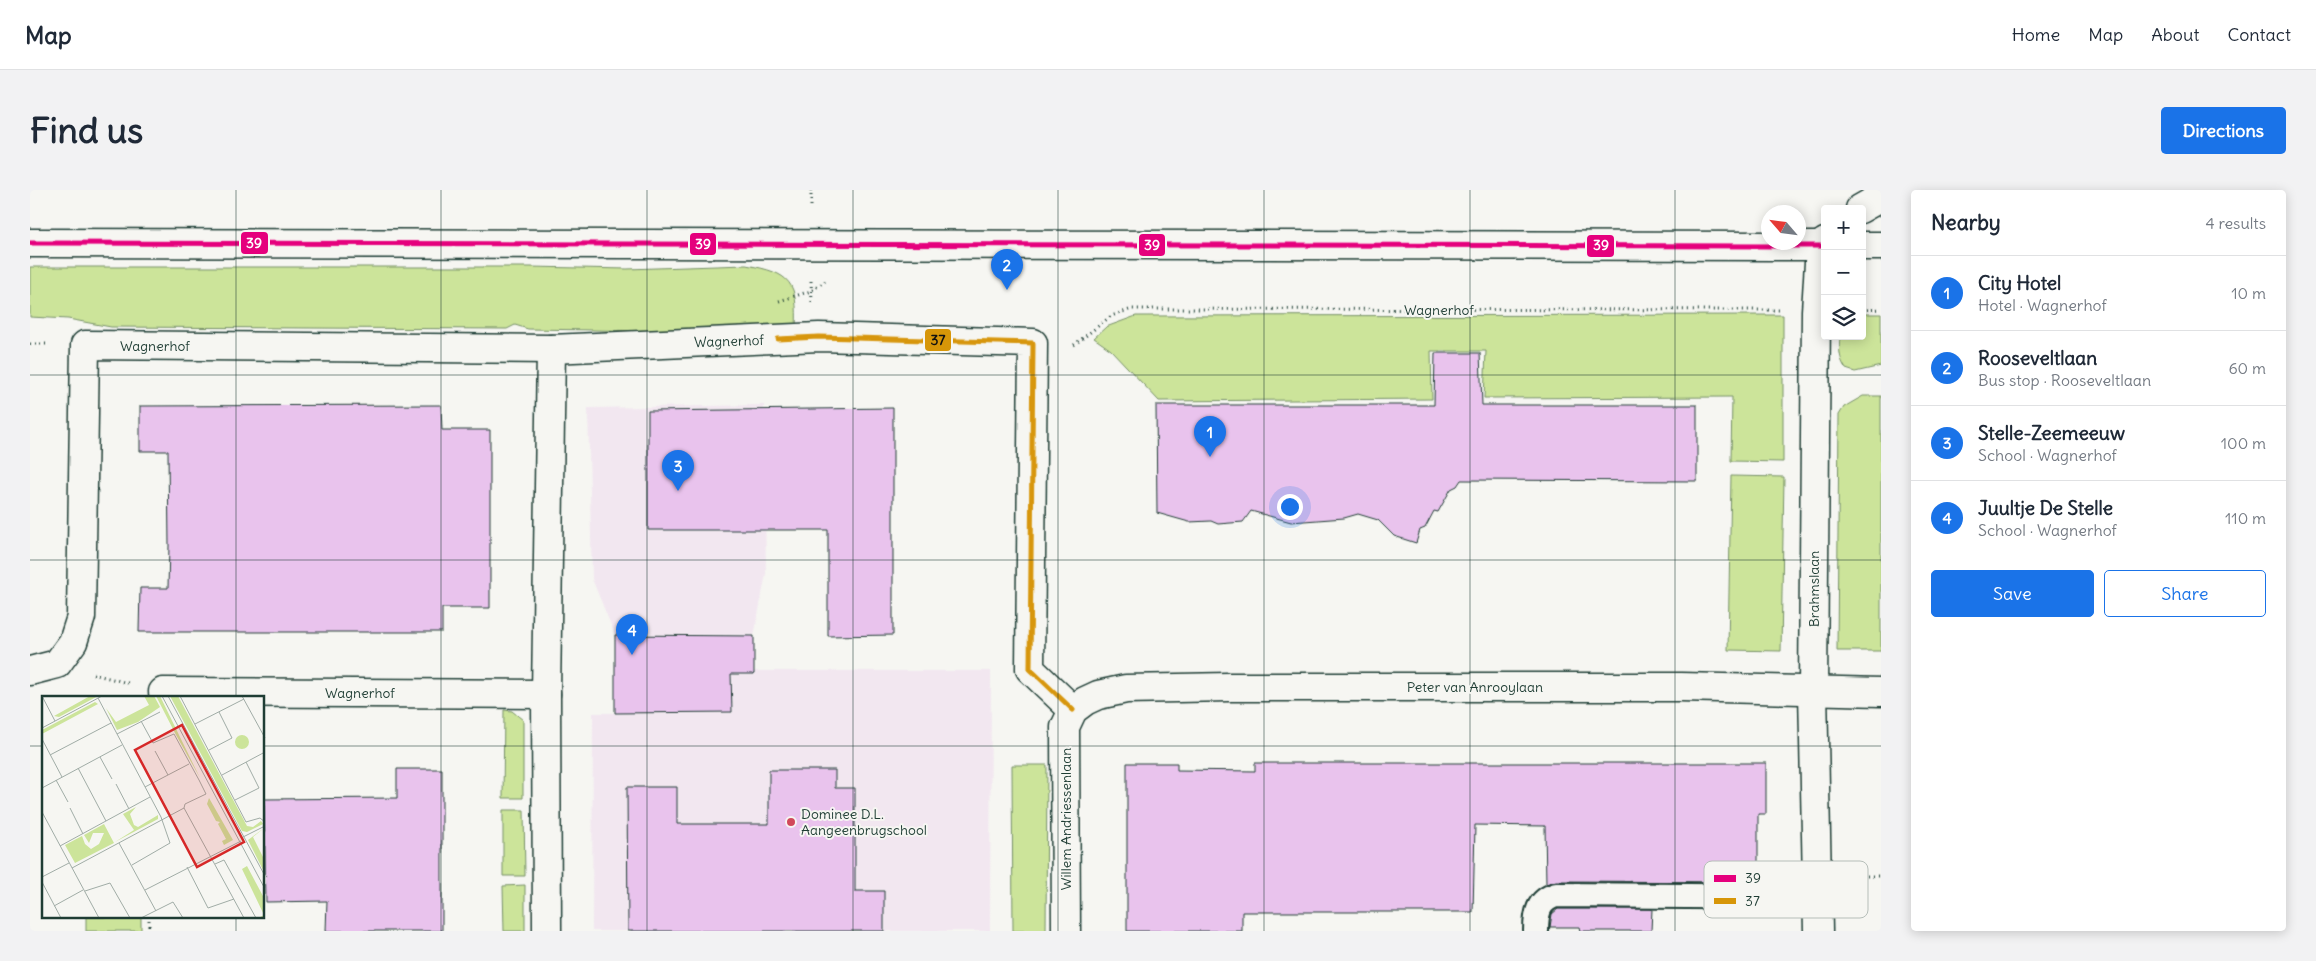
<!DOCTYPE html>
<html lang="en">
<head>
<meta charset="utf-8">
<style>
  :root { --surface:#fff; --page:#f2f2f3; --text:#1f2937; --muted:#747a83; --line:#e0e1e3; --accent:#1a73e8 }
  body { margin:0; font-family:Delius,sans-serif; background:var(--page); color:var(--text) }
  .controls { position:absolute; right:15px; top:15px; display:grid; overflow:hidden; border-radius:5px; box-shadow:0 2px 12px #0003 }
  .controls button { width:45px; height:45px; display:grid; place-items:center; padding:0; border:0; border-bottom:1px solid var(--line); background:var(--surface); color:var(--text); font:25px sans-serif }
  .compass { position:absolute; left:1731px; top:15px; width:45px; height:45px; border-radius:50%; background:var(--surface); box-shadow:0 2px 12px #0003; rotate:298deg }
  .you { position:absolute; left:1259px; top:316px; width:18px; height:18px; margin:-12px; border:4px solid #fff; border-radius:50%; background:#1a73e8; box-shadow:0 0 0 8px #1a73e833 }
  .badge { display:grid; place-items:center; width:32px; height:32px; border-radius:50%; background:var(--accent); color:#fff; font-size:16px; font-weight:700 }
  .pin { position:absolute; translate:-50% -41px; filter:drop-shadow(0 1px 2px #0008) }
  .pin::after { content:''; position:absolute; top:26px; width:18px; height:15px; background:inherit; clip-path:polygon(0 0,100% 0,50% 100%) }
  .list { margin:0; padding:0; list-style:none }
  h2 { display:flex; justify-content:space-between; align-items:center; height:65px; margin:0; padding:0 20px; font-size:21px }
  h2 small { font-size:16px; font-weight:400; color:var(--muted) }
  .list li { display:grid; grid-template-columns:32px 1fr auto; gap:15px; align-items:center; box-sizing:border-box; height:75px; padding:0 20px; border-top:1px solid var(--line) }
  .list b { display:block; font-size:19px; white-space:nowrap }
  .list p { margin:0; font-size:16px; white-space:nowrap; color:var(--muted) }
  .list em { font-size:16px; font-style:normal; color:var(--muted) }
  .actions { display:flex; gap:10px; padding:15px 20px }
  .actions a { flex:1; padding:11px 0; border:1px solid var(--accent); border-radius:5px; text-align:center; font-size:18px; color:var(--accent) }
  .actions .main { background:var(--accent); color:#fff }
  .icon { flex:none; width:28px; height:28px; fill:none; stroke:currentColor; stroke-width:2; stroke-linecap:round; stroke-linejoin:round }
  .map { position:relative; flex:none; width:1851px; height:741px; overflow:hidden; border-radius:5px }
  header { display:flex; align-items:center; gap:30px; box-sizing:border-box; height:70px; padding:0 25px; background:var(--surface); border-bottom:1px solid var(--line) }
  header strong { font-size:24px }
  nav { display:flex; gap:28px; margin-inline-start:auto; font-size:18px }
  .intro { display:flex; align-items:center; justify-content:space-between; box-sizing:border-box; height:120px; padding:0 30px }
  h1 { margin:0; font-size:35px }
  .button { padding:12px 22px; border-radius:5px; background:var(--accent); color:#fff; font-size:18px; font-weight:700 }
  main { display:flex; gap:30px; padding:0 30px }
  aside { flex:1; background:var(--surface); border-radius:5px; box-shadow:0 2px 12px #0003 }
  .map>svg:first-child { display:block }
  .built { fill:#f2e7f0 }
  .green { fill:#cce49a; stroke:#769067 }
  .building { fill:#e9c3ed; stroke:#1f3d34 }
  .lines { fill:none; stroke-linecap:round; stroke-linejoin:round }
  .lane-casing { stroke:#1f3d34; stroke-width:28 }
  .street-casing { stroke:#1f3d34; stroke-width:31 }
  .secondary-casing { stroke:#1f3d34; stroke-width:31 }
  .path { stroke:#1f3d34; stroke-width:3; stroke-dasharray:1 4; stroke-linecap:butt }
  .lane { stroke:#f6f6f2; stroke-width:24 }
  .street { stroke:#f6f6f2; stroke-width:28 }
  .secondary { stroke:#f6f6f2; stroke-width:28 }
  .bus-1-casing { stroke:#f6f6f2; stroke-width:9 }
  .bus-2-casing { stroke:#f6f6f2; stroke-width:9 }
  .bus-1 { stroke:#e5007d; stroke-width:5 }
  .bus-2 { stroke:#d79608; stroke-width:5 }
  .grid { fill:none; stroke:#1f3d34; stroke-width:1; stroke-opacity:0.55 }
  .poi-dot { fill:#d1495b; stroke:#f6f6f2; stroke-width:2 }
  .labels { text-anchor:middle; dominant-baseline:central; stroke-width:4; stroke-linejoin:round; paint-order:stroke }
  .street-label { font-size:14px; fill:#1f3d34; stroke:#f6f6f2 }
  .poi-label { font-size:14px; fill:#1f3d34; stroke:#f6f6f2; text-anchor:start }
  .inset-road { fill:none; stroke:#a0aca6; stroke-width:1 }
  .view { fill:#d62828; fill-opacity:0.15; stroke:#d62828; stroke-width:2.5 }
  .inset-edge { fill:none; stroke:#1f3d34; stroke-width:2.5 }
  .key { fill:#f6f6f2; stroke:#b6beb9; stroke-width:1 }
  .key-label { font-size:14px; fill:#1f3d34 }
  .line-badge { stroke:#f6f6f2; stroke-width:2 }
  .badge-label { font-size:14px; text-anchor:middle; font-weight:bold; fill:#fff }
  .pale-badge-label { font-size:14px; text-anchor:middle; font-weight:bold; fill:#111 }
</style>
</head>
<body>
<header>
<strong>Map</strong>
<nav><a>Home</a><a>Map</a><a>About</a><a>Contact</a></nav>
</header>
<div class="intro"><h1>Find us</h1><a class="button">Directions</a></div>
<main>
<div class="map">
<svg width="1851" height="741" viewBox="0 0 1851 741">
  <rect width="100%" height="100%" fill="#f6f6f2"/>
  <filter id="ink" filterUnits="userSpaceOnUse"><feTurbulence type="fractalNoise" baseFrequency=".02" numOctaves="2"/><feDisplacementMap in="SourceGraphic" scale="10" xChannelSelector="R" yChannelSelector="G"/><feConvolveMatrix kernelMatrix="1 2 1 2 8 2 1 2 1" color-interpolation-filters="sRGB"/></filter>
  <g filter="url(#ink)">
    <g class="built">
      <path d="M 734,215 L 736,384 L 724,446 L 585,445 L 562,389 L 558,218 Z"/>
      <path d="M 585,481 L 961,481 L 960,741 L 562,741 L 563,523 L 585,523 Z"/>
    </g>
    <g class="green">
      <path d="M 716,75 C 761,83 768,92 766,138 L 759,143 L 498,139 L 485,135 L 477,139 L 81,137 L 38,129 L 0,127 L 0,77 L 501,77 L 597,79 Z"/>
      <path d="M 1832,124 L 1851,124 L 1851,176 L 1825,182 L 1816,179 C 1809,169 1809,159 1810,146 L 1832,146 Z"/>
      <path d="M 1753,125 L 1753,272 L 1701,271 L 1702,207 L 1454,208 L 1456,161 L 1401,161 L 1402,209 L 1129,211 L 1081,160 L 1064,148 L 1076,137 L 1106,126 Z"/>
      <path d="M 1833,206 L 1851,206 L 1851,461 L 1807,461 L 1809,225 L 1814,217 Z"/>
      <path d="M 1701,286 L 1754,287 L 1751,461 L 1698,460 Z"/>
      <path d="M 474,520 L 482,521 L 493,530 L 493,608 L 473,608 Z"/>
      <path d="M 982,575 L 1017,575 L 1016,741 L 983,741 Z"/>
      <path d="M 473,620 L 494,620 L 495,686 L 473,686 Z"/>
      <path d="M 495,695 L 495,741 L 474,741 L 473,696 Z"/>
      <rect x="56" y="727" width="55" height="14"/>
    </g>
    <g class="building">
      <path d="M 1405,163 L 1450,163 L 1452,215 L 1667,215 L 1667,291 L 1431,290 L 1427,296 L 1421,299 L 1408,322 L 1404,321 L 1395,338 L 1390,340 L 1386,353 L 1364,346 L 1348,330 L 1328,324 L 1314,328 L 1261,332 L 1221,321 L 1213,332 L 1188,334 L 1181,331 L 1159,332 L 1127,323 L 1126,215 L 1404,215 Z"/>
      <path d="M 411,215 L 412,240 L 460,240 L 460,418 L 412,418 L 412,442 L 109,442 L 110,398 L 138,398 L 139,356 L 138,261 L 110,261 L 110,216 Z"/>
      <path d="M 863,218 L 863,445 L 798,446 L 798,340 L 618,340 L 618,221 Z"/>
      <path d="M 585,445 L 724,446 L 724,484 L 701,484 L 702,522 L 585,523 Z"/>
      <path d="M 1097,573 L 1147,573 L 1147,580 L 1225,581 L 1225,573 L 1736,573 L 1736,624 L 1728,624 L 1728,692 L 1526,691 L 1516,694 L 1515,636 L 1445,635 L 1443,722 L 1212,722 L 1212,741 L 1097,741 Z"/>
      <path d="M 367,579 L 412,579 L 412,741 L 296,741 L 297,711 L 236,712 L 234,609 L 367,608 Z"/>
      <path d="M 739,580 L 805,580 L 805,598 L 825,598 L 825,701 L 854,701 L 854,741 L 598,741 L 597,597 L 647,597 L 647,634 L 739,634 Z"/>
      <path d="M 1528,719 L 1622,719 L 1621,741 L 1550,741 L 1549,737 L 1520,737 L 1522,724 Z"/>
    </g>
    <g class="lines">
      <g class="lane-casing">
        <path id="lane" d="M 1506,741 C 1506,724 1508,710 1526,705 L 1788,707"/>
      </g>
      <g class="street-casing">
        <g id="street">
          <path d="M 1830,19 L 1851,7"/>
          <path d="M 0,481 L 27,474 L 43,452 L 51,427 L 55,155 L 521,159 L 789,147 L 1003,153 L 1000,479 L 1043,520"/>
          <path d="M 133,502 L 516,504"/>
          <path d="M 517,741 L 516,504 L 521,159"/>
          <path d="M 1036,741 L 1035,537 L 1043,520 L 1055,511 L 1068,505 L 1096,499 L 1199,497 L 1651,497 L 1851,502"/>
          <path d="M 1788,741 L 1783,501 L 1786,121 L 1790,56 L 1795,52"/>
        </g>
      </g>
      <g class="secondary-casing">
        <g id="secondary">
          <path d="M 0,53 L 1795,56"/>
          <path d="M 1832,56 L 1851,56"/>
        </g>
      </g>
      <g class="path">
        <path d="M 781,0 L 781,19"/>
        <path d="M 781,91 L 782,112"/>
        <path d="M 749,111 L 781,101 L 795,91"/>
        <path d="M 1832,120 L 1851,119"/>
        <path d="M 0,154 L 19,154"/>
        <path d="M 1044,155 L 1081,126 L 1102,119 L 1749,120"/>
        <path d="M 63,484 L 98,493"/>
        <path d="M 1822,686 L 1851,686"/>
        <path d="M 119,741 L 119,727"/>
      </g>
      <use href="#lane" class="lane"/>
      <use href="#street" class="street"/>
      <use href="#secondary" class="secondary"/>
      <g class="bus-1-casing">
        <path id="bus-1" d="M 0,53 L 1795,56"/>
      </g>
      <g class="bus-2-casing">
        <path id="bus-2" d="M 748,149 L 789,147 L 1003,153 L 1000,479 L 1043,520"/>
      </g>
      <use href="#bus-1" class="bus-1"/>
      <use href="#bus-2" class="bus-2"/>
    </g>
  </g>
  <path class="grid" d="M 206,0 L 206,507M 411,0 L 411,741M 617,0 L 617,741M 823,0 L 823,741M 1028,0 L 1028,741M 1234,0 L 1234,741M 1440,0 L 1440,741M 1645,0 L 1645,741M 0,185 L 1851,185M 0,370 L 1851,370M 0,556 L 14,556M 234,556 L 1851,556M 206,727 L 206,741"/>
  <circle class="poi-dot" cx="761" cy="632" r="5"/>
  <g class="labels">
    <g class="street-label">
      <text x="1409" y="120">Wagnerhof</text>
      <text transform="translate(699 151) rotate(-2)">Wagnerhof</text>
      <text x="125" y="156">Wagnerhof</text>
      <text transform="translate(1784 399) rotate(-90)">Brahmslaan</text>
      <text x="1445" y="497">Peter van Anrooylaan</text>
      <text x="330" y="503">Wagnerhof</text>
      <text transform="translate(1036 629) rotate(-90)">Willem Andriessenlaan</text>
    </g>
    <g class="poi-label">
      <text x="771" y="624">Dominee D.L.<tspan x="771" dy="16">Aangeenbrugschool</tspan></text>
    </g>
  </g>
  <g transform="translate(12 506)">
    <rect width="222" height="222" fill="#f6f6f2"/>
    <path d="M 48,0 L 56,0 L 17,21 L 12,20 ZM 102,0 L 112,0 L 118,11 L 96,26 L 75,34 L 64,12 L 74,26 L 107,9 ZM 114,0 L 118,0 L 158,82 L 134,39 ZM 128,0 L 136,0 L 205,130 L 211,131 L 219,125 L 221,128 L 205,136 L 200,135 ZM 53,6 L 56,8 L 0,38 L 0,34 ZM193 46a7 7 0 1 1 14 0a7 7 0 1 1-14 0ZM 167,102 L 191,144 L 182,149 L 180,145 L 184,143 L 176,128 L 178,126 L 174,125 L 165,108 ZM 94,111 L 88,118 L 92,129 L 96,131 L 116,119 L 116,123 L 73,146 L 92,134 L 81,118 ZM 62,128 L 72,147 L 33,167 L 23,149 L 40,140 L 43,148 L 34,153 L 43,148 L 49,153 L 57,148 L 62,137 L 51,137 L 47,147 L 42,139 ZM 222,132 L 211,141 L 222,163 L 222,176 L 206,144 ZM 205,170 L 222,202 L 222,222 L 216,222 L 222,219 L 200,173 Z" fill="#cce49a"/>
    <path class="inset-road" d="M 0,0 L 13,25M 120,0 L 223,193M 126,0 L 223,180M 138,0 L 204,126 L 218,122 L 223,126M 200,0 L 223,42M 56,2 L 119,121 L 128,147 L 90,169M 99,25 L 111,47 L 132,38 L 157,84 L 164,98 L 143,108 L 142,112M 153,28 L 202,3M 0,32 L 60,0M 75,38 L 118,16M 0,43 L 20,81M 167,54 L 190,42 L 177,16M 113,55 L 126,79M 8,59 L 69,27M 58,61 L 70,83M 36,72 L 64,125M 180,79 L 223,56M 14,84 L 26,106M 74,88 L 87,113M 103,91 L 147,68M 0,92 L 80,49M 193,104 L 217,92 L 204,66M 28,112 L 41,138M 142,112 L 202,222M 0,116 L 57,222M 201,141 L 223,130M 77,147 L 114,215M 18,150 L 108,101M 173,168 L 182,164 L 214,222M 145,171 L 166,212 L 192,203M 30,172 L 142,112M 0,181 L 27,167M 0,186 L 19,222M 103,194 L 199,145M 43,195 L 68,187 L 88,222M 12,210 L 41,194M 99,222 L 131,206 L 141,222"/>
    <path class="view" d="M 140,29 L 202,146 L 155,171 L 93,54 Z"/>
    <rect width="222" height="222" class="inset-edge"/>
  </g>
  <rect x="1674" y="671" width="164" height="57" rx="8" class="key"/>
  <rect x="1684" y="685" width="22" height="7" fill="#e5007d"/>
  <rect x="1684" y="708" width="22" height="6" fill="#d79608"/>
  <g class="key-label">
    <text x="1715" y="693">39</text>
    <text x="1715" y="716">37</text>
  </g>
  <g class="line-badge">
    <rect x="210" y="41" width="29" height="24" rx="5" fill="#e5007d"/>
    <rect x="659" y="42" width="28" height="24" rx="5" fill="#e5007d"/>
    <rect x="1108" y="43" width="28" height="24" rx="5" fill="#e5007d"/>
    <rect x="1556" y="44" width="29" height="24" rx="5" fill="#e5007d"/>
    <rect x="894" y="138" width="28" height="24" rx="5" fill="#d79608"/>
  </g>
  <g class="badge-label">
    <text x="224" y="58">39</text>
    <text x="673" y="59">39</text>
    <text x="1122" y="60">39</text>
    <text x="1571" y="60">39</text>
  </g>
  <g class="pale-badge-label">
    <text x="908" y="155">37</text>
  </g>
</svg>
<div class="controls">
<button>+</button>
<button>−</button>
<button><svg class="icon" aria-label="layers" viewBox="0 0 24 24"><path d="M12 4l9 5-9 5-9-5zM3 14l9 5 9-5"/></svg></button>
</div>
<svg class="compass" viewBox="-18 -18 36 36"><path d="M0-13l5 13h-10z" fill="#e53935"/><path d="M0 13l5-13h-10z" fill="#747a83"/></svg>
<div class="you"></div>
<div class="pin badge" style="left:1180px;top:267px">1</div>
<div class="pin badge" style="left:977px;top:100px">2</div>
<div class="pin badge" style="left:648px;top:301px">3</div>
<div class="pin badge" style="left:602px;top:465px">4</div>
</div>
<aside>
<h2>Nearby<small>4 results</small></h2>
<ul class="list">
<li><span class="badge">1</span><div><b>City Hotel</b><p>Hotel · Wagnerhof</p></div><em>10 m</em></li>
<li><span class="badge">2</span><div><b>Rooseveltlaan</b><p>Bus stop · Rooseveltlaan</p></div><em>60 m</em></li>
<li><span class="badge">3</span><div><b>Stelle-Zeemeeuw</b><p>School · Wagnerhof</p></div><em>100 m</em></li>
<li><span class="badge">4</span><div><b>Juultje De Stelle</b><p>School · Wagnerhof</p></div><em>110 m</em></li>
</ul>
<div class="actions"><a class="main">Save</a><a>Share</a></div>
</aside>
</main>
</body>
</html>
